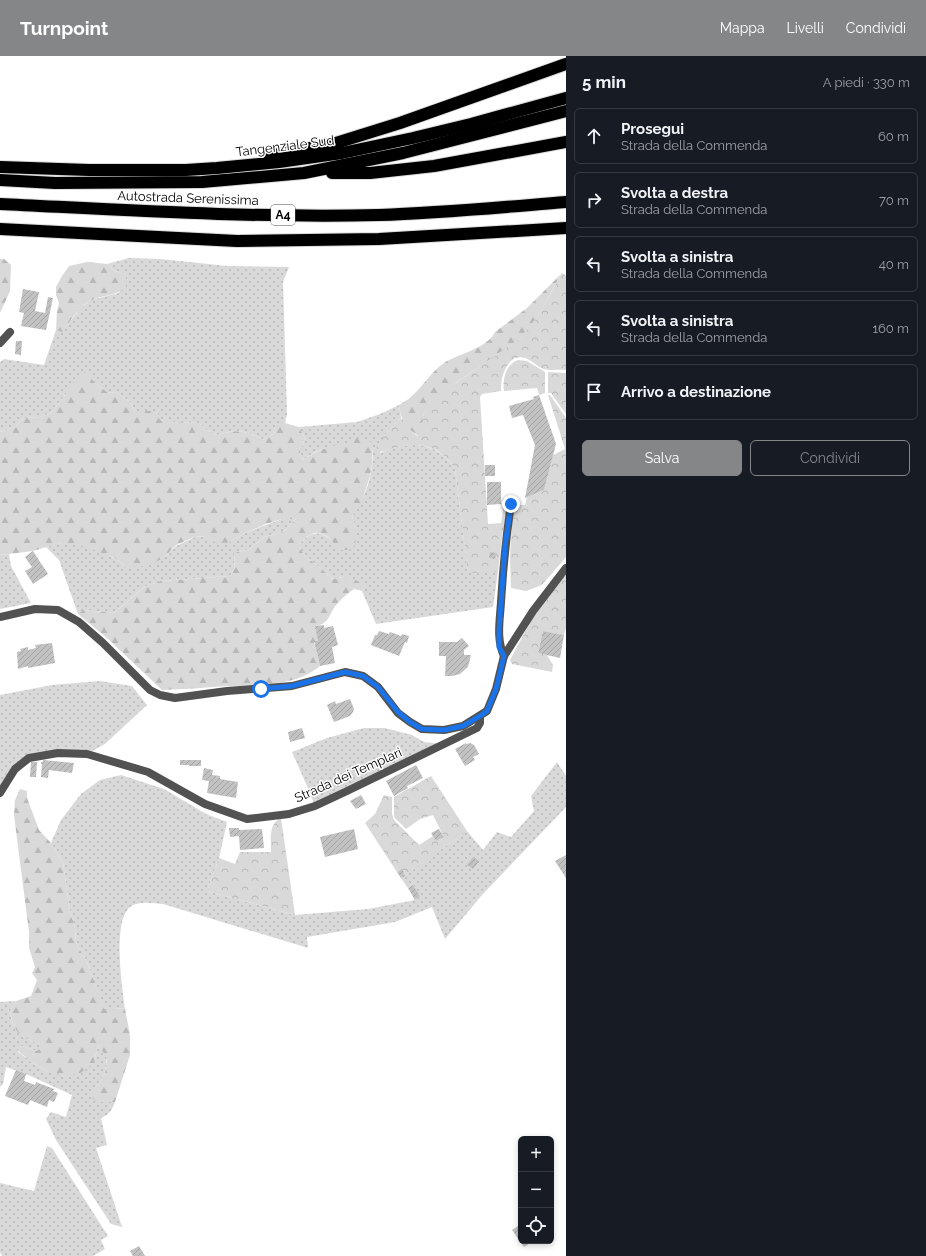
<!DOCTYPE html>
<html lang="it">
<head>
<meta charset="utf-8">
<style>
  :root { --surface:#171b24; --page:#20242c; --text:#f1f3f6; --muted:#9ea1a6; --line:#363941; --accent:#858687 }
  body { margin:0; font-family:Raleway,sans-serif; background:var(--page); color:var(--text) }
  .controls { position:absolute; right:12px; bottom:12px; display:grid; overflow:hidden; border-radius:6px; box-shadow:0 2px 6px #0003 }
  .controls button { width:36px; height:36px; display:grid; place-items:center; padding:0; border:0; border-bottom:1px solid var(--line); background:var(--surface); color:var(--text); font:20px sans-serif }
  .stop { position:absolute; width:12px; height:12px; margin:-9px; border:3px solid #1a73e8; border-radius:50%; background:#fff }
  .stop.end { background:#1a73e8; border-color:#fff; box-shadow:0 1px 4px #0008 }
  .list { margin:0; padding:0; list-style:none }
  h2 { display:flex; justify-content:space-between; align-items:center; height:52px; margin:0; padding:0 16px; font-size:17px }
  h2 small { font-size:13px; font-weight:400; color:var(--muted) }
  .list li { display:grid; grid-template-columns:26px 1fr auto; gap:12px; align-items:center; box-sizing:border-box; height:56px; margin:0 8px 8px; padding:0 8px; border:1px solid var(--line); border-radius:6px }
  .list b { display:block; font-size:15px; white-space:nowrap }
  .list p { margin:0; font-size:13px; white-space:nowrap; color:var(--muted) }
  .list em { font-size:13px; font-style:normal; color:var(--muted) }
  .actions { display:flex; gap:8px; padding:12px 16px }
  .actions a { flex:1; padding:9px 0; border:1px solid var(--accent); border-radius:6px; text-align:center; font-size:14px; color:var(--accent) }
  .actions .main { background:var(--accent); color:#fff }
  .icon { flex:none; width:22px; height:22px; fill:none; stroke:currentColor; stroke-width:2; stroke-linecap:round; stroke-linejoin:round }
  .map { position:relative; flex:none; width:566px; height:1200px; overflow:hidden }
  header { display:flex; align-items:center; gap:24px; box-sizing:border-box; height:56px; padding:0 20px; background:var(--accent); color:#fff }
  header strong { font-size:19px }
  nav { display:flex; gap:22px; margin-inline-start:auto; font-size:14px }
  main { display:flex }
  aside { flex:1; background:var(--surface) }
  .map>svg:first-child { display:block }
  .grass { fill:url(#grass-dots) }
  .forest { fill:url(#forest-firs) }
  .park { fill:url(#park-crowns) }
  .building { fill:url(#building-hatch) }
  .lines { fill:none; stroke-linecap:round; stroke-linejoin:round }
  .highway-casing { stroke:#dbdbdb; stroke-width:14 }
  .street { stroke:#525252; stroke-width:8 }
  .highway { stroke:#000; stroke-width:12 }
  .route { stroke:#1a73e8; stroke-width:5 }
  .labels { text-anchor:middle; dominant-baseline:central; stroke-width:3; stroke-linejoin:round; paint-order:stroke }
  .shield { fill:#fff; stroke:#4c4c4c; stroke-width:1 }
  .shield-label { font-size:12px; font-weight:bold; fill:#000 }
  .street-label { font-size:13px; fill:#000; stroke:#fff }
</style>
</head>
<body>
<header>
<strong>Turnpoint</strong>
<nav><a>Mappa</a><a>Livelli</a><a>Condividi</a></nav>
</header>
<main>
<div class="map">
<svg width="566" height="1200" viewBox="0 0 566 1200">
  <defs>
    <pattern id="grass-dots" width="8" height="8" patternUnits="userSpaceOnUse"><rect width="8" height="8" fill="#d9d9d9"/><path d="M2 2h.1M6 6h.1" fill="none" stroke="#b8b8b8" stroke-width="1.8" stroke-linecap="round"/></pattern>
    <pattern id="forest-firs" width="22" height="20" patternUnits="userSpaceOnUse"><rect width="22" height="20" fill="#d9d9d9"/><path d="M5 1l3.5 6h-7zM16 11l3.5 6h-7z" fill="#b8b8b8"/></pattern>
    <pattern id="park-crowns" width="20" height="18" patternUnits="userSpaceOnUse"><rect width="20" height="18" fill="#d9d9d9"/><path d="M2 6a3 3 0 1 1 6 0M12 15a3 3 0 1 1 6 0" fill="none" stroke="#b8b8b8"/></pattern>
    <pattern id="building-hatch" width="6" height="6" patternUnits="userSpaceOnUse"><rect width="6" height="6" fill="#c2c2c2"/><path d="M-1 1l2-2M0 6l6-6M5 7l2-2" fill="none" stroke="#a5a5a5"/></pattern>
  </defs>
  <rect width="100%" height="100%" fill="#fff"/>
  <g class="grass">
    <path d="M 129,202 L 161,203 L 227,210 L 289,211 L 283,226 L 287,358 L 285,367 L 276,367 L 273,378 L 265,384 C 245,375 238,372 217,379 L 206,374 L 199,367 L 167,366 L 160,364 L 157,355 L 135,355 L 130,346 L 117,337 L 107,336 L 93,325 L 65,339 L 51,357 L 40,361 L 23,362 L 15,371 L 0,376 L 0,306 L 4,303 L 44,309 L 56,274 L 63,275 L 80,252 L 91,244 L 119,237 L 126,219 L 113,214 L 107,208 Z"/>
    <path d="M 399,349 L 401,362 L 385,379 L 380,397 C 408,384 438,385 455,413 L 468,516 L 498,516 L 493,551 L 376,568 L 362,535 L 365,531 L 342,521 L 332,523 L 323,514 L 305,500 L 298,489 C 314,473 320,474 336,488 L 356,473 L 352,460 C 367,440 374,415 373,390 C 345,390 327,386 303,404 L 300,396 L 305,382 L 299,371 L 357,366 L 380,358 Z"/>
    <path d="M 282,463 L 296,463 L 283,476 L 264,481 L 250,493 L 234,497 L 235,511 L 230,520 L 161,525 L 144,531 L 114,557 L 83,554 L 78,558 L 59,504 L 46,491 C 50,490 56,487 61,487 C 84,485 109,498 127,511 L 165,501 L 176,490 L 195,481 L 206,480 L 227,487 L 245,477 Z"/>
    <path d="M 9,498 L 11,510 L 31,547 L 0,553 L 0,499 Z"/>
    <path d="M 100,625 L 132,630 L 147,649 L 105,688 L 87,698 L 29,702 L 0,737 L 0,639 L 52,629 Z"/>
    <path d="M 364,672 L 385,672 L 412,679 L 424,686 L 442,688 L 315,750 L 307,730 L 292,696 L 327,682 Z"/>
    <path d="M 557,706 L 566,720 L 566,751 L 483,838 L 445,883 L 432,851 L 395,866 L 307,881 L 308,892 L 163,848 C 152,847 136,844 128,853 C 113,871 122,930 125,953 L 116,952 L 105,955 L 87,906 L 76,887 L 75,871 L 69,851 L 63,806 L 51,787 L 61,764 L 81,738 L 100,724 L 121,719 L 164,733 L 206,758 L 227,766 L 219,802 L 207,835 L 295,859 L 368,853 L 415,844 L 420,840 L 413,829 L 408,832 L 401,822 L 467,775 L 483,794 L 497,776 L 511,781 L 534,755 L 531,740 Z"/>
    <path d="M 16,945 L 10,955 C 14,981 24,980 45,991 L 36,995 L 22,990 L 17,995 L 30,1005 L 48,1016 L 94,1007 L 98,989 L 107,1000 L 105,1018 L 95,1032 L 96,1046 L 115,1046 C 112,1054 109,1059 101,1062 L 107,1089 L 96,1092 L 122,1171 L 111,1168 L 56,1084 L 46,1063 L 51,1056 L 66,1061 L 72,1039 L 26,1018 L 6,1011 L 3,1028 L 0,1031 L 0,946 Z"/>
    <path d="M 47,1090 L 52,1092 L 108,1180 L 101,1184 L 105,1193 L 93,1200 L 2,1200 L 0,1196 L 0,1127 L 34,1135 Z"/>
  </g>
  <g class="forest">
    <path d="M 0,203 L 4,203 L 11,209 L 10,235 L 0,257 Z"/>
    <path d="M 87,206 L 107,208 L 113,214 L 126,219 L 126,231 C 115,241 103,238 90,245 C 78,251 71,264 63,276 L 56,274 L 57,255 L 59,247 L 56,239 L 56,231 L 62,220 L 69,210 Z"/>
    <path d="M 562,217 L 538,260 L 528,273 L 519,283 L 511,289 L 457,326 L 424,357 L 419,380 C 405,372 401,364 399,349 C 403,346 408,344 412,340 C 423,330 431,316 444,307 C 458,298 488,292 495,276 L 527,252 Z"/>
    <path d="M 87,315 L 93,325 L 107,336 L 117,337 L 130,346 L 135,355 L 157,355 L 160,364 L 167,366 L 199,367 L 206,374 L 217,379 C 238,372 245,375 265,384 L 273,378 L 276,367 L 285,367 L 299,371 L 305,382 L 300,396 L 303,404 C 312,398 319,394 329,391 C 343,387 341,393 354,382 L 368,383 L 373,390 L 372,409 L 370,420 L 361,448 L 352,460 L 356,473 L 355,489 L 349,494 L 338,494 C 334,485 324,475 314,477 C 308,479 302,485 298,489 L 305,500 L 323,514 L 332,523 C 349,520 352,520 365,531 L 362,535 L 354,533 C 348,537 342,542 337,548 C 328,558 331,567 316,570 L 318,585 L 314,586 L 320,610 C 295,631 257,629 226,630 C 205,632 183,633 162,634 L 107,582 L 78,558 L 83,554 L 114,557 L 144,531 L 161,525 L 230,520 L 235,511 L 234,497 L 250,493 L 264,481 L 283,476 L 296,463 L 282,463 L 266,468 L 245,477 L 227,487 L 208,485 L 206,480 L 194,481 L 176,489 L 165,501 L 148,510 L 127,511 L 114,502 L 84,490 L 60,487 L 33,495 L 0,499 L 0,376 L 15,371 L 23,362 L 40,361 L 51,357 L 65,339 L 78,320 Z"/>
    <path d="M 20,733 L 27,735 L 27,742 L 39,774 L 51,787 L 63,806 L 69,851 L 75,871 L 76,887 L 87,906 L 105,954 L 116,952 L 125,953 L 130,979 L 130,999 L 115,1046 L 96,1046 L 92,1041 L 95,1032 L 105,1018 L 107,1001 L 98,989 L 94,1007 L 79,1018 L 66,1019 L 48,1016 L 30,1005 L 17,994 L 22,990 L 36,995 L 44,991 C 23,979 15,983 10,955 L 16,945 L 31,940 L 37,924 L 32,917 L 35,911 L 29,892 L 29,876 L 14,759 L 15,744 Z"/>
  </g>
  <g class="park">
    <path d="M 562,217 L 566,220 L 566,314 C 559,313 551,315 544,313 C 537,311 532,304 525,302 C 507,297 500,322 501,335 L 482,338 L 480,341 L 488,468 L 501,467 L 504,448 L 508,448 L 502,480 L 498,516 L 468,517 L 455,413 C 442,391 422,386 398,391 C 389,393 382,397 373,396 L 385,379 L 401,362 L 413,377 L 418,380 L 424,357 L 436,341 L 519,283 L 538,260 Z"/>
    <path d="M 518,304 L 527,305 L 545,316 L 545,337 L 539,339 L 537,332 L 504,335 C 502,324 506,308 518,304 Z"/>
    <path d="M 548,316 L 566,317 L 566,358 L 551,337 L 548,337 Z"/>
    <path d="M 548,339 L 550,339 L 566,362 L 566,501 L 542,529 L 526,535 L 511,532 L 510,500 L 513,449 L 525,449 L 527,441 L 544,434 L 553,399 L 565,393 Z"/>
    <path d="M 566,517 L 566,572 L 564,579 L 543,575 L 538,597 L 547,599 L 553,609 L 552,616 L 512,608 L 510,604 L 534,559 Z"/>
    <path d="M 431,720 L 467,775 L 405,820 L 402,814 L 397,816 L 365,767 L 375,758 L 384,739 L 392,741 L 392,758 L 394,764 L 419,789 L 433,780 L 436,785 L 444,781 L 433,759 L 420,763 L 406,773 L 394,761 L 394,741 Z"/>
    <path d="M 281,762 L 295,859 L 207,835 L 219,802 L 235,808 L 240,796 L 271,796 C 271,784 268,768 281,762 Z"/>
  </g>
  <g class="building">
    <path d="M 23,233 L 39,236 L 35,255 L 45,257 L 48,241 L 53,242 L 46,274 L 21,270 L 24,257 L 19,256 Z"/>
    <path d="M 16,285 L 22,285 L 21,299 L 15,298 Z"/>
    <path d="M 539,339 L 556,388 L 544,434 L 525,442 L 535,389 L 523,359 L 512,362 L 509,350 L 534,343 L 533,341 Z"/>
    <rect x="485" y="409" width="10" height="11"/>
    <path d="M 487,426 L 501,426 L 501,448 L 487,449 Z"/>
    <path d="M 33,495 L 48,518 L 33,528 L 25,515 L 32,511 L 25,501 Z"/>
    <path d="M 490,496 L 496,497 L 495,503 L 489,502 Z"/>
    <path d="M 324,569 L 324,572 L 333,570 L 338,589 L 332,591 L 335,607 L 320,610 L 314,585 L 318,585 L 315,570 Z"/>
    <path d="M 379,575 L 389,578 L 390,576 L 401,580 L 402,578 L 409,580 L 407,587 L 405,586 L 399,600 L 371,589 L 375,579 L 377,579 Z"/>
    <path d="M 543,575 L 564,579 L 560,602 L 538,597 Z"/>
    <path d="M 462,582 L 469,590 L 464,594 L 464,599 L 471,599 L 468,611 L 460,618 L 452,620 L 445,620 L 446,600 L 439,600 L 439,586 L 457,586 Z"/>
    <path d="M 52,587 L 55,607 L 28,612 L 28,610 L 18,613 L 17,596 L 21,595 L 20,593 L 28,591 L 28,594 L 36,592 L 35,589 Z"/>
    <path d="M 350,643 L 354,653 L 353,656 L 350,660 L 334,666 L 327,649 L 335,645 L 336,648 Z"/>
    <path d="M 302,672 L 305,682 L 290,686 L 288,676 Z"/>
    <path d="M 466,687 L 466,688 L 470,687 L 474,689 L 479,698 L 473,701 L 475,704 L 465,710 L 455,693 Z"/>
    <path d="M 43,704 L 74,707 L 72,717 L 49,714 L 48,722 L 41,721 L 42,708 L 41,708 L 41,706 L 43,706 Z"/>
    <path d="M 180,704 L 201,704 L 201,710 L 189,710 L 189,709 L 180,709 Z"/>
    <path d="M 31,706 L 37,706 L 36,721 L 30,721 Z"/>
    <path d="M 416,709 L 423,722 L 407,730 L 408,732 L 394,740 L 386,725 Z"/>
    <path d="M 204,712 L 213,714 L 212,719 L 220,720 L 220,723 L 238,726 L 236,742 L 207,737 L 209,725 L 202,724 Z"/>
    <path d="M 361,739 L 366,748 L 356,753 L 350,745 Z"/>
    <path d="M 229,772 L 239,772 L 239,774 L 262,773 L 264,792 L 240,794 L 239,780 L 230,781 Z"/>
    <path d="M 354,773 L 358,793 L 325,801 L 320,781 Z"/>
    <path d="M 439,773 L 444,781 L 436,785 L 431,777 Z"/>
    <path d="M 566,799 L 566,822 L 555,805 Z"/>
    <path d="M 473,801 L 479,805 L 473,813 L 467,809 Z"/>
    <path d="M 402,813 L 405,820 L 401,822 L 397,816 Z"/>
    <path d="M 413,829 L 420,840 L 415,844 L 408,832 Z"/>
    <path d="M 16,1014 L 26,1018 L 24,1025 L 35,1029 L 36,1026 L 54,1033 L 53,1035 L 58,1037 L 54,1046 L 49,1044 L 47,1051 L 30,1044 L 28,1049 L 5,1040 Z"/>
    <path d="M 521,1168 L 521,1185 L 533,1185 L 524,1191 L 512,1174 Z"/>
    <path d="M 139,1190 L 145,1200 L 133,1200 L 130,1195 Z"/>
  </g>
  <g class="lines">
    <g class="highway-casing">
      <g id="highway">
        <path d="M 270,100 L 336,87 L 400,67 L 566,8"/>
        <path d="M 0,111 L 89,114 L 186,114 L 217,112 L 279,106 L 342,97 L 413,82 L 471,68 L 566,42"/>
        <path d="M 332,117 L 370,117 L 434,110 L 566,86"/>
        <path d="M 0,124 L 55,127 L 202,126 L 304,117 L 403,97 L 566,55"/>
        <path d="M 0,148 C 126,154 252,162 379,159 C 441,157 504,151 566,146"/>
        <path d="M 0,173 L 237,185 L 379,183 L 566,172"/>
      </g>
    </g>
    <g class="street">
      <path d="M 0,287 L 10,276"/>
      <path d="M 0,561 L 35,553 L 58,554 L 79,566 L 103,587 L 150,634 L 160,639 L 175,642 L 227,635 L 292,630 L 345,616 L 363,620 L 378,631 L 398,657 L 410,666 L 422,673 L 444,674 L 463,670 L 487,655 L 496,633 L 504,600 L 533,555 L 566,512"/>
      <path d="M 504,600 C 496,583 500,564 501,546 C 503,513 506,481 511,448"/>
      <path d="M 0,737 L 15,713 L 29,702 L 58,697 L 87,698 L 148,716 L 205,748 L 247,763 L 289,758 L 315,750 L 345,736 L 477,672 L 480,667 L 480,660"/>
    </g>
    <use href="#highway" class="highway"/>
  </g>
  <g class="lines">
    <path class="route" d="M 261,633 L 292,630 L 345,616 L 363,620 L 378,631 L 398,656 L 410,666 L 422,673 L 444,674 L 463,670 L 480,660 L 487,655 L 496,633 L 504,600 L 499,591 L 499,576 L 505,490 L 511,448"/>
  </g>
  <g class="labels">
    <rect class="shield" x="271" y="149" width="24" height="20" rx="3"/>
    <g class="shield-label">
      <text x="283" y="159">A4</text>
    </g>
    <g class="street-label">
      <text transform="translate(285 90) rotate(-7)">Tangenziale Sud</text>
      <text transform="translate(188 142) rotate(2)">Autostrada Serenissima</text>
      <text transform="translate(348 719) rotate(-24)">Strada dei Templari</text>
    </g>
  </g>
</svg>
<div class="controls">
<button>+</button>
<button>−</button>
<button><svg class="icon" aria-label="locate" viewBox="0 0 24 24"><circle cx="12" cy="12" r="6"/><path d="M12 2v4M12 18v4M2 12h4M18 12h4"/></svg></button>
</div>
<div class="stop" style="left:261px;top:633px"></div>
<div class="stop end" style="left:511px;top:448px"></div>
</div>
<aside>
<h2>5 min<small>A piedi · 330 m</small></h2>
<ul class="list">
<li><svg class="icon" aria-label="ahead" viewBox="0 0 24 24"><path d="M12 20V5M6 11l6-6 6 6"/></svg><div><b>Prosegui</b><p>Strada della Commenda</p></div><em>60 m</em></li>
<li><svg class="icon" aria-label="right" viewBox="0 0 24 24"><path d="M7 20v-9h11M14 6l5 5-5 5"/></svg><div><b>Svolta a destra</b><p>Strada della Commenda</p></div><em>70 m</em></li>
<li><svg class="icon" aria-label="left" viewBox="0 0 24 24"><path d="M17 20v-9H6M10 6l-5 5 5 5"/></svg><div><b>Svolta a sinistra</b><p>Strada della Commenda</p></div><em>40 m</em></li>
<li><svg class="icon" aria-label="left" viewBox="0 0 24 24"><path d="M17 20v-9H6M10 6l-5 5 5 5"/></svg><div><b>Svolta a sinistra</b><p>Strada della Commenda</p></div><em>160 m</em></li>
<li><svg class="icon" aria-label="arrive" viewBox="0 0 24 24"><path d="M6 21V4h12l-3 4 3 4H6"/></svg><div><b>Arrivo a destinazione</b></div></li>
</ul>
<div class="actions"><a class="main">Salva</a><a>Condividi</a></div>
</aside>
</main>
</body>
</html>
